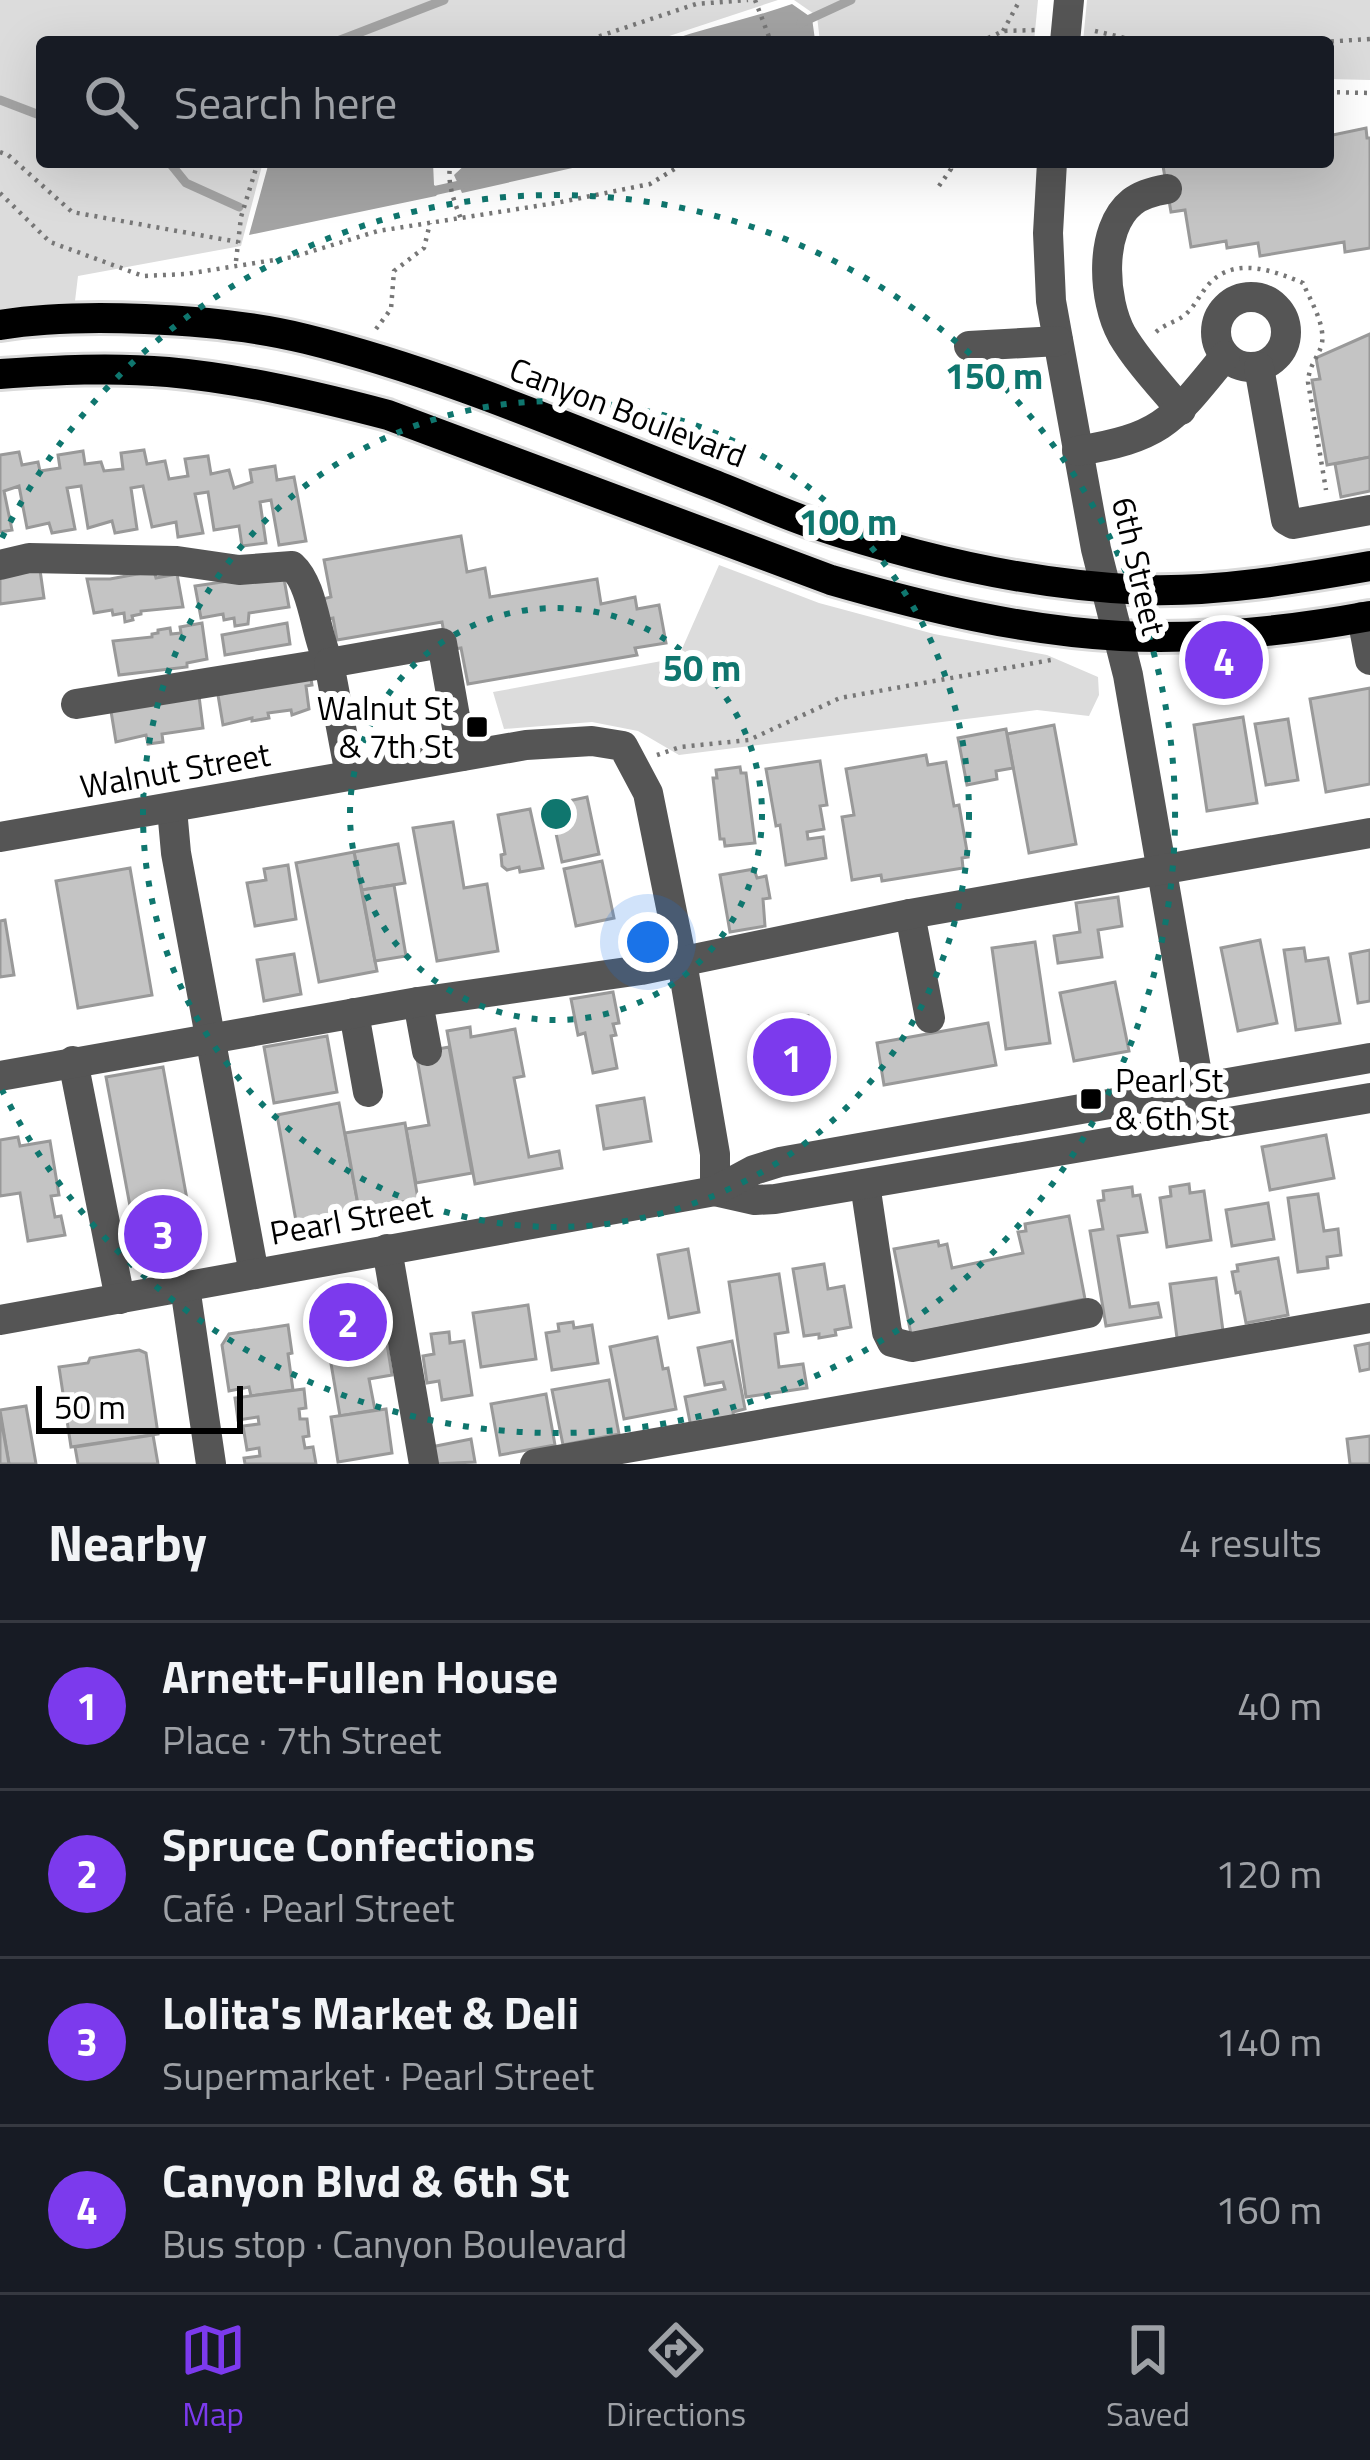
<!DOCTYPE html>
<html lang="en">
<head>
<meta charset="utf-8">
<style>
  :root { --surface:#171b24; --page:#242831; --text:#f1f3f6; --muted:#9ea1a6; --line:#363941; --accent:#7c3aed }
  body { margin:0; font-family:"Titillium Web",sans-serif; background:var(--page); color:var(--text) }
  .scale { position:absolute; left:36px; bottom:30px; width:207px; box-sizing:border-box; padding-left:12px; border:6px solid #000; border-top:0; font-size:33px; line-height:42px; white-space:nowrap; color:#000; -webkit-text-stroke:9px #fff; paint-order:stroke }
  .you { position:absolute; left:648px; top:942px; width:42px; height:42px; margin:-30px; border:9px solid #fff; border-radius:50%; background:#1a73e8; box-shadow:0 0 0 18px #1a73e833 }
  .badge { display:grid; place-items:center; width:78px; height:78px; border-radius:50%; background:var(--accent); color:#fff; font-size:39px; font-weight:700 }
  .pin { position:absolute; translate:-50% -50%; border:6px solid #fff; box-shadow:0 3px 12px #0006 }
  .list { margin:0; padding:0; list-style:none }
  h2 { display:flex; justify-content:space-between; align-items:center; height:156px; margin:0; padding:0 48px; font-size:51px }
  h2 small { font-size:39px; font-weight:400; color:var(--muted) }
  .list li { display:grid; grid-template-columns:78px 1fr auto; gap:36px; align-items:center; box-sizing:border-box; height:168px; padding:0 48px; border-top:3px solid var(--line) }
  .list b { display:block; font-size:45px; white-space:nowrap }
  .list p { margin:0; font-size:39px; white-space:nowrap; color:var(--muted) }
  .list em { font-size:39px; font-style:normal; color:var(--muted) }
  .icon { flex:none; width:66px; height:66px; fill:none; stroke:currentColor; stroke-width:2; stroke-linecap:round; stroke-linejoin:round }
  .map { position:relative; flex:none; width:1370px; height:1464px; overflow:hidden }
  .search { position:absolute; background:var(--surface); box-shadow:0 12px 48px #0002; left:36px; right:36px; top:36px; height:132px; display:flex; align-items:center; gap:30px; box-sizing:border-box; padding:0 42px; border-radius:12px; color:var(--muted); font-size:45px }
  .sheet { height:828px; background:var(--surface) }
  nav { display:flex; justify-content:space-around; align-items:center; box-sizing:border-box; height:168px; border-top:3px solid var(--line); background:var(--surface); font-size:33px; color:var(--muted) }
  nav a { display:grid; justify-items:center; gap:6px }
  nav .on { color:var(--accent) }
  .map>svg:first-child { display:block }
  .green { fill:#dcdcdc }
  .water { fill:#a3a3a3 }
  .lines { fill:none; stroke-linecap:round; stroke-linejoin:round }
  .stream { stroke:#a3a3a3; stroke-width:9 }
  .building { fill:#c4c4c4; stroke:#999; stroke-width:3 }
  .major-casing { stroke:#dbdbdb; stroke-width:36 }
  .path { stroke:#777; stroke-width:4.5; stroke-dasharray:3 6; stroke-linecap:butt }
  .minor { stroke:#555; stroke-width:30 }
  .major { stroke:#000; stroke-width:30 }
  .minor-bridge { stroke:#555; stroke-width:30 }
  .ring { fill:none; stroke:#0f766e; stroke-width:6; stroke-dasharray:6 12 }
  .poi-dot { fill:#000; stroke:#fff; stroke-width:4.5 }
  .labels { text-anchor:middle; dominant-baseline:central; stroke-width:12; stroke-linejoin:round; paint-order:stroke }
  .street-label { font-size:33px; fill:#000; stroke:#fff }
  .poi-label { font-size:33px; fill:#000; stroke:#fff; text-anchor:end }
  .centre { fill:#0f766e; stroke:#fff; stroke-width:6 }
  .ring-label { font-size:36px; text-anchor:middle; font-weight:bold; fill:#0f766e; stroke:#fff; stroke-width:12; stroke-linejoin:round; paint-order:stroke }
</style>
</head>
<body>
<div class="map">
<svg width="1370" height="1464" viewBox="0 0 1370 1464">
  <rect width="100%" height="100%" fill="#fff"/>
  <g class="green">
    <path d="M 0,0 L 778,0 L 651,42 L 42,42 L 42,162 L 263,162 L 241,246 L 78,276 L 75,301 L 0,307 Z"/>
    <path d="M 794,0 L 1038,0 L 1034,42 L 820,42 L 817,16 Z"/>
    <path d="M 1087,0 L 1370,0 L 1370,80 L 1328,79 L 1328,42 L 1083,42 Z"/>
    <path d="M 719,565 L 819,603 L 934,634 L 1047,655 L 1098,677 L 1099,695 L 1089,716 L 1037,710 L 679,755 L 638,731 L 592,722 L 504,729 L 493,692 L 678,658 Z"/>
  </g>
  <g class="water">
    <path d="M 792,4 L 812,18 L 815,40 L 811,42 L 666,42 C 707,27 750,19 792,4 Z"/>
    <path d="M 269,162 L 433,162 L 434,185 L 441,190 L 436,196 L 249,235 Z"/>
    <path d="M 468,162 L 599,162 L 462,193 L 454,175 Z"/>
  </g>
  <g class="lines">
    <g class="stream">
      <path d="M 801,23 L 851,0"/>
      <path d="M 335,42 L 444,0"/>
      <path d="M 0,100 L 42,116"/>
      <path d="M 169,162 L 186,183 L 239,207"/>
      <path d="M 433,191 L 469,183"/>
    </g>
  </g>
  <g class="building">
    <path d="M 1366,128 L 1367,138 L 1370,138 L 1370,248 L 1345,252 L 1344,242 L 1260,256 L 1258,243 L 1227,248 L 1226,241 L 1191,247 L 1185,210 L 1171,212 L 1163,166 L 1186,162 L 1328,162 L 1328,136 Z"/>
    <path d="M 1370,334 L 1370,457 L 1327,465 L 1312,380 L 1320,379 L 1316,358 Z"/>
    <path d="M 144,450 L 147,464 L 165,461 L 169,479 L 188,476 L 185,459 L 208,456 L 211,474 L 229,470 L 234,488 L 252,482 L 250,470 L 275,466 L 277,480 L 294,477 L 306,541 L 279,545 L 271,500 L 260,502 L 266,543 L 242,546 L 239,526 L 214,530 L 208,492 L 195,494 L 203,533 L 178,537 L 176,522 L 152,527 L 143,486 L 131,488 L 137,529 L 115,533 L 112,521 L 88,528 L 81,486 L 67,488 L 75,529 L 52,533 L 49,523 L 27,528 L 19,486 L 4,491 L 12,530 L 0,532 L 0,455 L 19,452 L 22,465 L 38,462 L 40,471 L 60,468 L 58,455 L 83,451 L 85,464 L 101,462 L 104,471 L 123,469 L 121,453 Z"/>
    <path d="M 1370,457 L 1370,491 L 1341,497 L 1335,464 Z"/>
    <path d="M 461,536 L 467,572 L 485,568 L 490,597 L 597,579 L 601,604 L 635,597 L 637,609 L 659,605 L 666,643 L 635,648 L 637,655 L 468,684 L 461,648 L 447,650 L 442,622 L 337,640 L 333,618 L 323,620 L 319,600 L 331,597 L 324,560 Z"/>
    <path d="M 40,570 L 44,598 L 0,604 L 0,576 Z"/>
    <path d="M 154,571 L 156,578 L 177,574 L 183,607 L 141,611 L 141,614 L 132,616 L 133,620 L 125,622 L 124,613 L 113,615 L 112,610 L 94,613 L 87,579 L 110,579 Z"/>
    <path d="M 283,573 L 289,607 L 249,613 L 248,624 L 235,626 L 234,618 L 224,620 L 223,614 L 201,618 L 195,586 Z"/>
    <path d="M 202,623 L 207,659 L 187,663 L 187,667 L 119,675 L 113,641 L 152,637 L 152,634 L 158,633 L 158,630 L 170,628 L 171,634 L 181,633 L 180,627 Z"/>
    <path d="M 287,623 L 290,644 L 225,655 L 222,635 Z"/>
    <path d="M 310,672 L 312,685 L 306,686 L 309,709 L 292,715 L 291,710 L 268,713 L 269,718 L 252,721 L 252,718 L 223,725 L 218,695 Z"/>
    <path d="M 1370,688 L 1370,784 L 1326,792 L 1310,699 Z"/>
    <path d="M 199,696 L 203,728 L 162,734 L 163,742 L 148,744 L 146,735 L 116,742 L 110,705 Z"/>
    <path d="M 1243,717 L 1257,803 L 1207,811 L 1194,725 Z"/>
    <path d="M 1288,719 L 1298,780 L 1266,785 L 1255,724 Z"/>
    <path d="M 1054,725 L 1076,844 L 1029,853 L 1007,734 Z"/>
    <path d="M 1006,729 L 1013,768 L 996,771 L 997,779 L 967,785 L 958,738 Z"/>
    <path d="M 926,755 L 928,765 L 946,762 L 954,806 L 959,805 L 968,857 L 962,858 L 963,868 L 882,881 L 881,875 L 852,880 L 842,817 L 854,815 L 846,769 Z"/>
    <path d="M 820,761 L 827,805 L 820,806 L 824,829 L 807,832 L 808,839 L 823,837 L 826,858 L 786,865 L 780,825 L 776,826 L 766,769 Z"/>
    <path d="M 740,767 L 741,773 L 746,773 L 755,843 L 725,846 L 724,839 L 720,839 L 713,778 L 717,778 L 716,770 Z"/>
    <path d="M 587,797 L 599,854 L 562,862 L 550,805 Z"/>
    <path d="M 530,809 L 543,868 L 520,872 L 519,867 L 507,870 L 502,866 L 501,855 L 505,854 L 498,815 Z"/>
    <path d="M 453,822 L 464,888 L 487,884 L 498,951 L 437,961 L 413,828 Z"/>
    <path d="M 398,844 L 405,883 L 362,890 L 354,852 Z"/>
    <path d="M 354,852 L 377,971 L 319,982 L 296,863 Z"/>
    <path d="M 602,861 L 614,918 L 576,926 L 564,869 Z"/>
    <path d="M 288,865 L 296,919 L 255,926 L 247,883 L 266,880 L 264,869 Z"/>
    <path d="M 130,868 L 152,995 L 78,1008 L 56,881 Z"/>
    <path d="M 754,869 L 757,878 L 766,876 L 770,898 L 763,899 L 765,926 L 730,932 L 720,875 Z"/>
    <path d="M 394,885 L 406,956 L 375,961 L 362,890 Z"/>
    <path d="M 1118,897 L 1122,926 L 1098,930 L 1102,957 L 1058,963 L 1054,936 L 1080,932 L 1076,903 Z"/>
    <path d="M 5,920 L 14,975 L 0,977 L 0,921 Z"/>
    <path d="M 1260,940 L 1277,1023 L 1238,1031 L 1221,948 Z"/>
    <path d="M 1035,942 L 1050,1043 L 1006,1049 L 992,948 Z"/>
    <path d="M 1304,948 L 1306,961 L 1328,958 L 1340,1023 L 1296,1030 L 1284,950 Z"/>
    <path d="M 1370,950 L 1370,1001 L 1358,1003 L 1350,954 Z"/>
    <path d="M 294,954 L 301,994 L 264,1001 L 257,960 Z"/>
    <path d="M 1115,982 L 1129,1051 L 1074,1061 L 1060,993 Z"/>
    <path d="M 613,992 L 619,1023 L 613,1024 L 616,1035 L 611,1036 L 617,1068 L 593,1073 L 585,1033 L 578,1035 L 571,999 Z"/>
    <path d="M 808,1016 L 815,1065 L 797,1068 L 800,1089 L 779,1092 L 776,1070 L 771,1071 L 765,1034 L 788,1030 L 787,1020 Z"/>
    <path d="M 988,1023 L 996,1065 L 884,1085 L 877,1043 Z"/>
    <path d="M 470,1027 L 471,1037 L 515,1029 L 524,1076 L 514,1078 L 529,1157 L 559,1151 L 562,1168 L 475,1184 L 447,1031 Z"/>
    <path d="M 327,1036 L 337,1092 L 274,1103 L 264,1047 Z"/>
    <path d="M 449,1047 L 472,1173 L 416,1183 L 406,1129 L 429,1125 L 416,1053 Z"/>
    <path d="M 163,1067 L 194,1238 L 138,1249 L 106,1077 Z"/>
    <path d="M 644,1098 L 651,1141 L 604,1149 L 597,1106 Z"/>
    <path d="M 339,1103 L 359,1210 L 296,1221 L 277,1115 Z"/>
    <path d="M 405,1123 L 418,1199 L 359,1210 L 345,1133 Z"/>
    <path d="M 1326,1135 L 1334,1178 L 1270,1190 L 1262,1147 Z"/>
    <path d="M 18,1137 L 20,1146 L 50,1141 L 59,1195 L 51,1196 L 55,1217 L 61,1216 L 65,1235 L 28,1241 L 20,1193 L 0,1196 L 0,1140 Z"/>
    <path d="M 1189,1184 L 1190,1193 L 1204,1191 L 1211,1240 L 1167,1247 L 1160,1198 L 1171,1196 L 1170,1187 Z"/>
    <path d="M 1132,1187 L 1133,1196 L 1140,1195 L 1147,1232 L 1118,1236 L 1130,1307 L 1158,1303 L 1161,1317 L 1106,1326 L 1090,1231 L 1103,1229 L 1098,1201 L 1104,1200 L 1103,1191 Z"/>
    <path d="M 1318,1194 L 1324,1231 L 1338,1229 L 1341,1255 L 1327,1257 L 1328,1268 L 1298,1272 L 1288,1198 Z"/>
    <path d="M 1268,1203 L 1274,1239 L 1232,1246 L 1226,1210 Z"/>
    <path d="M 1069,1216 L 1085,1299 L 911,1334 L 894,1249 L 938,1241 L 939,1246 L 947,1244 L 952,1268 L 1023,1253 L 1018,1232 L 1026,1231 L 1025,1224 Z"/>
    <path d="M 688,1249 L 699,1312 L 669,1318 L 658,1255 Z"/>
    <path d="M 1278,1258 L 1288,1315 L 1246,1323 L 1240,1292 L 1236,1293 L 1232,1272 L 1238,1271 L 1237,1265 Z"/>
    <path d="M 824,1264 L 828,1289 L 844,1286 L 851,1327 L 835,1330 L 836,1335 L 819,1338 L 819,1334 L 804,1336 L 793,1269 Z"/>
    <path d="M 779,1274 L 788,1332 L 775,1334 L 779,1367 L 803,1364 L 807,1388 L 746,1397 L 729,1282 Z"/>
    <path d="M 1216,1278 L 1223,1331 L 1177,1338 L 1170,1284 Z"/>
    <path d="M 528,1305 L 536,1359 L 481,1367 L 473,1313 Z"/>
    <path d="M 381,1307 L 392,1375 L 369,1379 L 375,1410 L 340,1416 L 329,1352 L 320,1353 L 314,1318 Z"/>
    <path d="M 573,1322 L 574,1328 L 592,1325 L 598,1363 L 552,1370 L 546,1333 L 559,1331 L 558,1324 Z"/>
    <path d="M 288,1325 L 292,1353 L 288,1354 L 293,1390 L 251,1396 L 249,1387 L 229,1391 L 222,1345 L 229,1334 Z"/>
    <path d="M 449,1332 L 450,1343 L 464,1341 L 472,1395 L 442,1400 L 439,1381 L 427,1383 L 423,1356 L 434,1354 L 431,1334 Z"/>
    <path d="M 657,1337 L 663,1369 L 668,1368 L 676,1409 L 624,1419 L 610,1347 Z"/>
    <path d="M 732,1341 L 745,1409 L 733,1412 L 734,1419 L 691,1427 L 685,1397 L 725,1389 L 723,1382 L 705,1385 L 698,1348 Z"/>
    <path d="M 1370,1343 L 1370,1369 L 1360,1371 L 1355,1346 Z"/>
    <path d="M 139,1350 L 146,1353 L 158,1434 L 71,1447 L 59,1367 L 88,1363 L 90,1358 Z"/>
    <path d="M 609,1380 L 619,1434 L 563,1445 L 552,1390 Z"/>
    <path d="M 304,1389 L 306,1408 L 299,1409 L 300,1419 L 307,1419 L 309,1436 L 303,1437 L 305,1448 L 313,1447 L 316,1464 L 245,1464 L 244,1458 L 260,1456 L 259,1448 L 247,1450 L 243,1426 L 259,1424 L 258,1417 L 238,1420 L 235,1398 Z"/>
    <path d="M 546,1394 L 555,1445 L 500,1455 L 491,1404 Z"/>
    <path d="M 26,1406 L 36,1464 L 9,1464 L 0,1410 Z"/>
    <path d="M 386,1409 L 392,1453 L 338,1462 L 331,1417 Z"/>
    <path d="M 0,1414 L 9,1464 L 0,1464 Z"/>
    <path d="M 153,1435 L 158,1464 L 78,1464 L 75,1447 Z"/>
    <path d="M 1370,1436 L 1370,1464 L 1350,1464 L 1347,1439 Z"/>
    <path d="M 471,1439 L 475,1462 L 434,1464 L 431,1447 Z"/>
  </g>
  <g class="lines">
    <g class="major-casing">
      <g id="major">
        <path d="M 0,325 C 48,317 96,317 145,319 C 198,321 254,326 306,339 C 444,373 575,431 707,482 C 741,495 774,510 808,522 C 915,558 1032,586 1145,590 C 1220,592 1296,579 1370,566"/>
        <path d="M 0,374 C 56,370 112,367 168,372 C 243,379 316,396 388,415 L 831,580 C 925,607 1023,631 1121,636 C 1205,640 1288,631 1370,616"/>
      </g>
    </g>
    <g class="path">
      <path d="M 755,0 L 771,42"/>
      <path d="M 1003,31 L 1020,0"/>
      <path d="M 1095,31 L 1142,42"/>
      <path d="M 478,42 L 494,39 L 499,42"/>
      <path d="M 582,42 L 696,4 L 748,0"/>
      <path d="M 980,42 L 1003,31 L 1038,30"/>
      <path d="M 1322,42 L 1370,39"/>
      <path d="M 1328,92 L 1370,93"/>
      <path d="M 0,152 L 8,155 L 72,212 L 238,242"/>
      <path d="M 451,162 C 446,181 454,201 461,219"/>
      <path d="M 939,186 L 951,169 L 950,162"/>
      <path d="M 0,193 L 50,242 L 143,276 L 186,274 L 293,257 L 378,231 L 556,203 L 650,184 L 686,162"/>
      <path d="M 236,261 L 241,217 L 258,162"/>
      <path d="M 376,329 L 391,309 L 394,271 L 424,248 L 430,223"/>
      <path d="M 1156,332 C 1166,323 1180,321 1188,312 C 1197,303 1202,290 1212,281 C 1237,257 1275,271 1303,283 C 1310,300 1325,323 1322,343 C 1319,357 1309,364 1308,382 L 1326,490"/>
      <path d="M 657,755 L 680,747 L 749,740 L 840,698 L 1051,660"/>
    </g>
    <g class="minor">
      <path d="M 1052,162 L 1048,233 L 1051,301 L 1096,549 L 1128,675 L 1206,1126"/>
      <path d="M 1167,189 C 1155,191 1142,194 1132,202 C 1098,229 1103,301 1122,335 C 1138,362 1161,386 1181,410"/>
      <circle cx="1251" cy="332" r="35"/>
      <path d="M 969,346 L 1058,341"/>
      <path d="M 1259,367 L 1286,520 L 1293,524 L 1370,510"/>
      <path d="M 1077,451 C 1163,437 1172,421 1225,356"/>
      <path d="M 0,565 L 29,558 L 177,561 L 239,570 L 292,566 C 314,586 315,635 329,663 L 76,704"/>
      <path d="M 1362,617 L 1370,660"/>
      <path d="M 350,775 L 329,663 L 442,643 L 462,756"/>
      <path d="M 172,809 L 176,853 L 254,1274"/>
      <path d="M 0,837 L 526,745 L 592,741 L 623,746 L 648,793 L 682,962 L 715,1154 L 715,1191"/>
      <path d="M 910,914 L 930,1018"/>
      <path d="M 418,1002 L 427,1051"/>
      <path d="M 354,1013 L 368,1092"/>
      <path d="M 73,1061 L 120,1299"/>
      <path d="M 0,1076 L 418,1002 L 641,970 L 910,914 L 1370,833"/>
      <path d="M 865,1184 L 887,1332 L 892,1342 L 912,1347 L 1088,1313"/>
      <path d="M 715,1191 L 755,1200 L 775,1199 L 1370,1098"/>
      <path d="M 387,1249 L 424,1464"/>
      <path d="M 185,1287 L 211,1464"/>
      <path d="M 0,1320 L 715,1191 L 754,1170 L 780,1162 L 1370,1058"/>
      <path d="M 535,1464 L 1370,1318"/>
    </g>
    <use href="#major" class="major"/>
    <path class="minor-bridge" d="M 1065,42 L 1069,0"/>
  </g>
  <g class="ring">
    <circle cx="556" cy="814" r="206"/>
    <circle cx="556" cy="814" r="413"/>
    <path d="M2 538A619 619 0 1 1 2 1090"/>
  </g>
  <g class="poi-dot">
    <rect x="465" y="715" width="24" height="24" rx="6"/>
    <rect x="1079" y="1087" width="24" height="24" rx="6"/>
  </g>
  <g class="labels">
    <g class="street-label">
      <text transform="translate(628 412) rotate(21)">Canyon Boulevard</text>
      <text transform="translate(1139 566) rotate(77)">6th Street</text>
      <text transform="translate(175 770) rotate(-10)">Walnut Street</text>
      <text transform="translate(351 1219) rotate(-10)">Pearl Street</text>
    </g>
    <g class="poi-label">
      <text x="453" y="708">Walnut St<tspan x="453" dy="38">&amp; 7th St</tspan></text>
      <text x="1115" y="1080" text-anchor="start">Pearl St<tspan x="1115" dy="38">&amp; 6th St</tspan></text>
    </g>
  </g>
  <circle cx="556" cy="814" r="18" class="centre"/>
  <g class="ring-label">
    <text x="994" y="389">150 m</text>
    <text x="848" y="535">100 m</text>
    <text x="702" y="681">50 m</text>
  </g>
</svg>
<div class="scale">50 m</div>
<div class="you"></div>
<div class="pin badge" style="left:792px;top:1057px">1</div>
<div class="pin badge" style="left:348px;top:1322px">2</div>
<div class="pin badge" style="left:163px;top:1234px">3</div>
<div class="pin badge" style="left:1224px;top:660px">4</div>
<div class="search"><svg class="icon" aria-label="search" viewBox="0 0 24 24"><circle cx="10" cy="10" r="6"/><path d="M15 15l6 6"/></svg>Search here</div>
</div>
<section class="sheet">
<h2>Nearby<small>4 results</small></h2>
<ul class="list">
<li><span class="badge">1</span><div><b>Arnett-Fullen House</b><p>Place · 7th Street</p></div><em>40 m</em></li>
<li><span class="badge">2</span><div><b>Spruce Confections</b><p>Café · Pearl Street</p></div><em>120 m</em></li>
<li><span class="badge">3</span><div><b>Lolita's Market &amp; Deli</b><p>Supermarket · Pearl Street</p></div><em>140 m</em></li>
<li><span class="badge">4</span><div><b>Canyon Blvd &amp; 6th St</b><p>Bus stop · Canyon Boulevard</p></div><em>160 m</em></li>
</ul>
</section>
<nav>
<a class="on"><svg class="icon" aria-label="map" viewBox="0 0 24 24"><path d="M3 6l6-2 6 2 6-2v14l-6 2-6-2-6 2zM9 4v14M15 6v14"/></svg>Map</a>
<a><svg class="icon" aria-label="directions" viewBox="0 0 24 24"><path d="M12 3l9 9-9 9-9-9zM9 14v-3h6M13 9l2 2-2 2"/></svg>Directions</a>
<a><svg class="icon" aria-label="saved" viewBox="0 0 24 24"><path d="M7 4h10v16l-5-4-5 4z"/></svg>Saved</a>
</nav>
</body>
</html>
